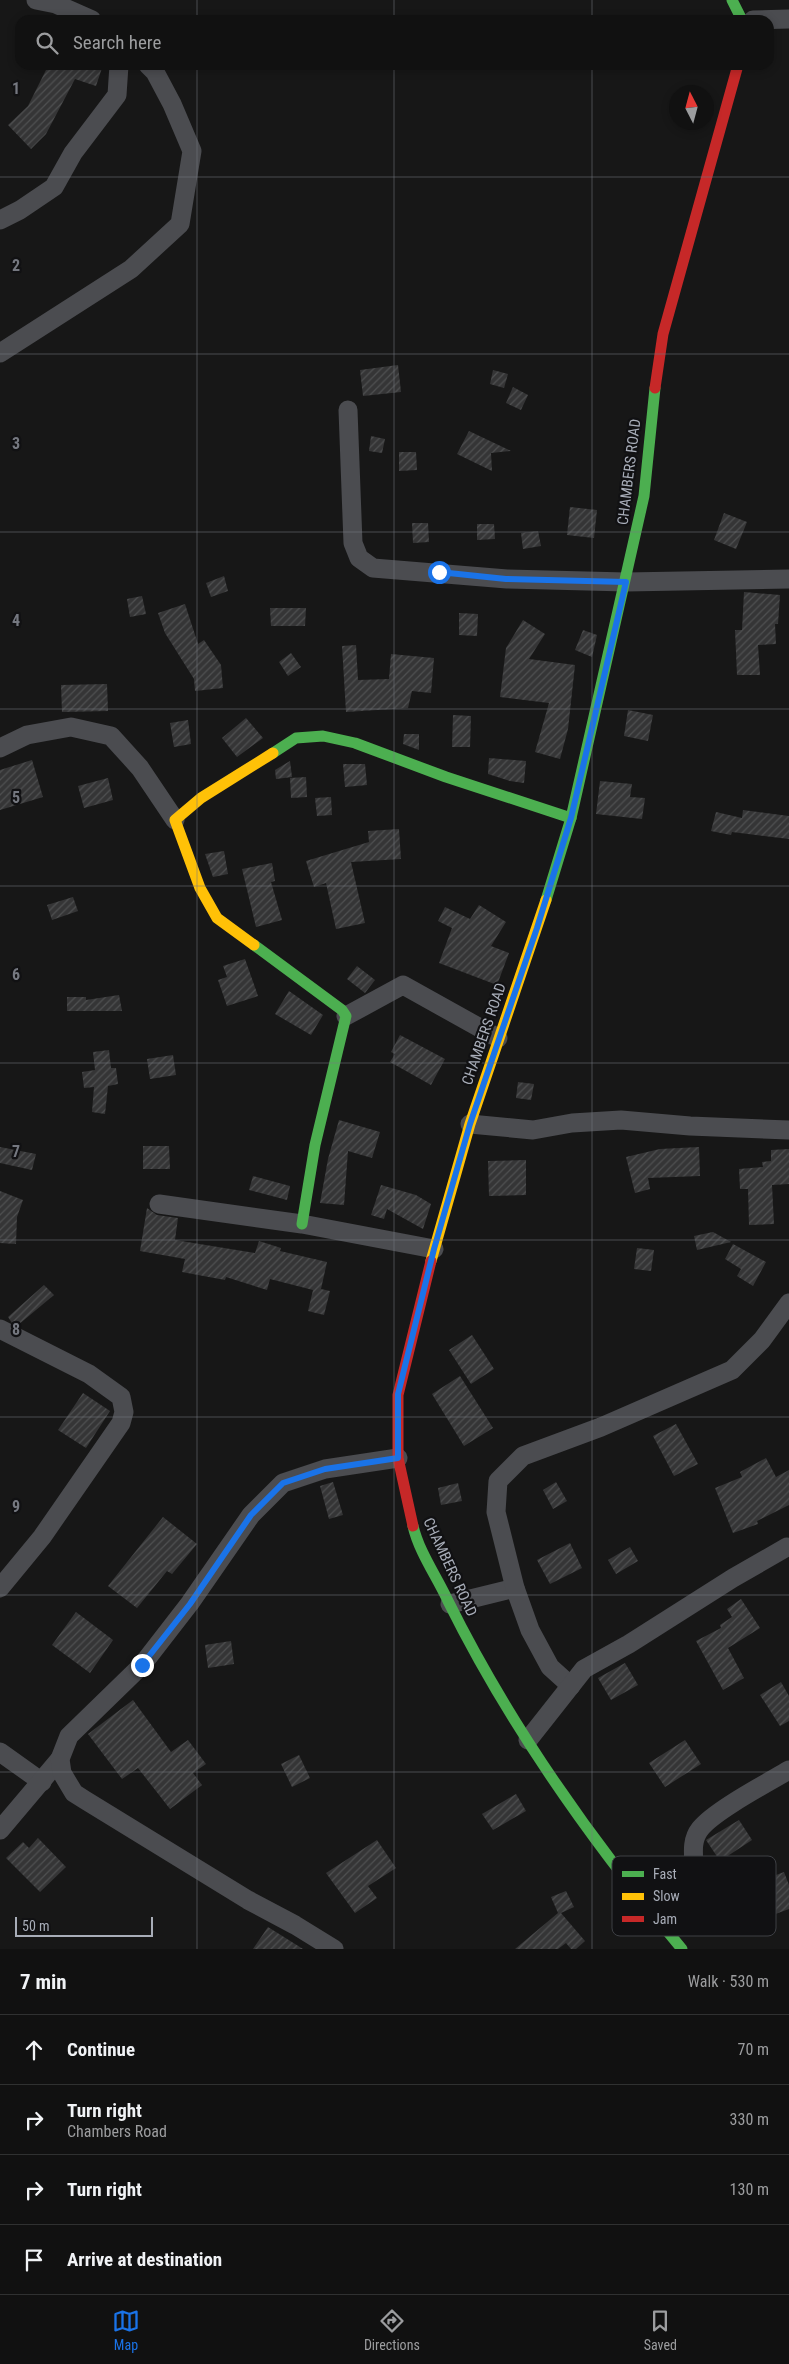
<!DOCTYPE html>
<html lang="en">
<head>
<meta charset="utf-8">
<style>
  :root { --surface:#111; --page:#1a1a1a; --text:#f1f3f6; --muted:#9c9d9f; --line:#303131; --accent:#1a73e8 }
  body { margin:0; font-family:"Roboto Condensed",sans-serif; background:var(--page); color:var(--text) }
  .compass { position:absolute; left:669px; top:85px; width:45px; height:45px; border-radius:50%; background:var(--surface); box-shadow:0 2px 8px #0003; rotate:354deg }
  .scale { position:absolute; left:15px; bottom:12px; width:138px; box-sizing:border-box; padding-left:5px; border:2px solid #a8adb8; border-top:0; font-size:14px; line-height:18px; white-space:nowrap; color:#a8adb8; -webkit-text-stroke:4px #111113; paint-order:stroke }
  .stop { position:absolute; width:15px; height:15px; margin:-11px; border:4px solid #1a73e8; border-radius:50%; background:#fff }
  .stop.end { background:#1a73e8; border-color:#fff; box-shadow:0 1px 5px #0008 }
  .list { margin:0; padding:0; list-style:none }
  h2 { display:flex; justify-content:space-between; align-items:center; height:65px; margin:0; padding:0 20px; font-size:21px }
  h2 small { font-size:16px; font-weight:400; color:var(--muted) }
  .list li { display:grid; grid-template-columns:32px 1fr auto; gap:15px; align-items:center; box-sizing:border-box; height:70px; padding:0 20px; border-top:1px solid var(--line) }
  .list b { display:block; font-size:19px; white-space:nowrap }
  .list p { margin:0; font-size:16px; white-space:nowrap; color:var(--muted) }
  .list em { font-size:16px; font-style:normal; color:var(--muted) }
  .icon { flex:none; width:28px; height:28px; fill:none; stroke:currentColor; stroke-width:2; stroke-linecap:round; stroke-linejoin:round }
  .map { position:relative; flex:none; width:789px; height:1949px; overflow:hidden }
  .search { position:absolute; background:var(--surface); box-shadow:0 2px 8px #0003; left:15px; right:15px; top:15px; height:55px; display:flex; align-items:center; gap:12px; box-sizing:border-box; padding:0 18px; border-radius:15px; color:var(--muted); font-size:19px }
  .sheet { height:345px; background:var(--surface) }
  nav { display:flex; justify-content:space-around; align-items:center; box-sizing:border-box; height:70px; border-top:1px solid var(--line); background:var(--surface); font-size:14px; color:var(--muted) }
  nav a { display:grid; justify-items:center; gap:2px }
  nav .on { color:var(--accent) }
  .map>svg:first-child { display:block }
  .building { fill:url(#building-hatch) }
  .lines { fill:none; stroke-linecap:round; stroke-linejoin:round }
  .street { stroke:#4b4c50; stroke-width:19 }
  .fast { stroke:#4caf50; stroke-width:11 }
  .slow { stroke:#ffc107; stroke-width:11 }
  .jam { stroke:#c62828; stroke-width:11 }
  .route { stroke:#1a73e8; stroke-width:6 }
  .grid { fill:none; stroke:#757880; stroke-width:1; stroke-opacity:0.55 }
  .labels { text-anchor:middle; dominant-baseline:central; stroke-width:4.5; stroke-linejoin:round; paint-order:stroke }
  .street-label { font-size:15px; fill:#a8adb8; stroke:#111113 }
  .key { fill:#111113; stroke:#3e4045; stroke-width:1 }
  .key-label { font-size:14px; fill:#a8adb8 }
  .grid-label { font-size:16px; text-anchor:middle; font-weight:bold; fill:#757880; stroke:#111113; stroke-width:4.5; stroke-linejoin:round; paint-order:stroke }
</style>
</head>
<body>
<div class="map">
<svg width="789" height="1949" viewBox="0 0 789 1949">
  <defs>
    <pattern id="building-hatch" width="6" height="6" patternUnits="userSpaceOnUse" patternTransform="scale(1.25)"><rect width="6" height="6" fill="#353536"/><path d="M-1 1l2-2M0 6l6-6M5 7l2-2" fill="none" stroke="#4f5051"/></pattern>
  </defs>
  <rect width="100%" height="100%" fill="#171717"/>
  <g class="building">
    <path d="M 40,65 L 103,65 L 96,86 L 75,79 L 46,134 L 31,149 L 8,125 L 28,106 L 46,70 L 40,68 Z"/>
    <path d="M 398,365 L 401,392 L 363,396 L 360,370 Z"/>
    <path d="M 493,370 L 508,374 L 504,388 L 490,384 Z"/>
    <path d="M 513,387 L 528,395 L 521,410 L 506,403 Z"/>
    <path d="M 469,431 L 511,451 L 491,453 L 492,471 L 457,454 Z"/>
    <path d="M 371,436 L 385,439 L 382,453 L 369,451 Z"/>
    <path d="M 399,452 L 416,452 L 417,470 L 399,471 Z"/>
    <path d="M 570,507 L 597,510 L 594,538 L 567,535 Z"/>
    <path d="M 724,513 L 747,522 L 736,549 L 714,540 Z"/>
    <path d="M 412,523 L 428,523 L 429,542 L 413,543 Z"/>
    <path d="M 477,524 L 494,524 L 495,539 L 477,540 Z"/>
    <path d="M 538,531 L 541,546 L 523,549 L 521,533 Z"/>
    <path d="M 224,576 L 228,591 L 211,597 L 206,583 Z"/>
    <path d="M 744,592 L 780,595 L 778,624 L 775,624 L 776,644 L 758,645 L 760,675 L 737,675 L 735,630 L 742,630 Z"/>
    <path d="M 142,596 L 146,614 L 130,617 L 127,599 Z"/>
    <path d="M 185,604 L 198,644 L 204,640 L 221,665 L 223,688 L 195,691 L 194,679 L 165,633 L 158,613 Z"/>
    <path d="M 270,608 L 306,608 L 305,626 L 271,626 Z"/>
    <path d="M 459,613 L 478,614 L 477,636 L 459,635 Z"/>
    <path d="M 523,620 L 545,634 L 529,659 L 575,665 L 568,729 L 560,759 L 535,752 L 549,703 L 500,697 L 506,648 Z"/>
    <path d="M 583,630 L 597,635 L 592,657 L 575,650 Z"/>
    <path d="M 356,645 L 358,680 L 389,679 L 391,654 L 434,658 L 431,693 L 412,691 L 408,708 L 346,712 L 342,646 Z"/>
    <path d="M 291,653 L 301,667 L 288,676 L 279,662 Z"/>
    <path d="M 107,684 L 108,711 L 62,712 L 61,685 Z"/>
    <path d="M 628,710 L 653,715 L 648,741 L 624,736 Z"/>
    <path d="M 453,715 L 471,716 L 470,747 L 452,747 Z"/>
    <path d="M 246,718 L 263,738 L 237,757 L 222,738 Z"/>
    <path d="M 188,720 L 191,744 L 174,747 L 170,723 Z"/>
    <path d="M 404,734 L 419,734 L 419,750 L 403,744 Z"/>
    <path d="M 489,758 L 526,761 L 524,783 L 510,781 L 488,774 Z"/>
    <path d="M 32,760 L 43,797 L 0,810 L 0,770 Z"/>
    <path d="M 290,761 L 292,777 L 276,779 L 275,770 Z"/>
    <path d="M 343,764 L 365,764 L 367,785 L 345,787 Z"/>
    <path d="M 306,777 L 307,797 L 291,798 L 290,778 Z"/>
    <path d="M 108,778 L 113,800 L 84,808 L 78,786 Z"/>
    <path d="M 600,781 L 632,784 L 630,797 L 645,798 L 642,819 L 596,814 Z"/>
    <path d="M 331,797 L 332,815 L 317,816 L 315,798 Z"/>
    <path d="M 743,810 L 789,816 L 789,839 L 732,832 L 731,835 L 711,831 L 716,812 L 742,818 Z"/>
    <path d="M 399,829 L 401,859 L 351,862 L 365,923 L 336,929 L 326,883 L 314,887 L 306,861 L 369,842 L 368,831 Z"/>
    <path d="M 224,851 L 228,874 L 213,877 L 205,854 Z"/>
    <path d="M 272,863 L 275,881 L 271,882 L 282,920 L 256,927 L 242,869 Z"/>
    <path d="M 73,897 L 78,911 L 52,920 L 47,905 Z"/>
    <path d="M 479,905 L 506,922 L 491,946 L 509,953 L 497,985 L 439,963 L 452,928 L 438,921 L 445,907 L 470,919 Z"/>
    <path d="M 245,959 L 258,996 L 227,1006 L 218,980 L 227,977 L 223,966 Z"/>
    <path d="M 357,966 L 375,980 L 365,993 L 347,979 Z"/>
    <path d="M 289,991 L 323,1015 L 311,1035 L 275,1014 Z"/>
    <path d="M 119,995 L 122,1011 L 67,1011 L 67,997 L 86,997 L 86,1000 Z"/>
    <path d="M 400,1035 L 445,1059 L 431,1085 L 390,1062 L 395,1054 L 391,1052 Z"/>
    <path d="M 109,1050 L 111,1068 L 116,1068 L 118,1084 L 108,1086 L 105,1114 L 92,1112 L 94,1087 L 84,1088 L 82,1072 L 95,1070 L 93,1052 Z"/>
    <path d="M 173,1055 L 176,1075 L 150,1079 L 147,1059 Z"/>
    <path d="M 518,1082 L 534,1084 L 531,1100 L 516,1098 Z"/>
    <path d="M 339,1120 L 380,1132 L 372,1158 L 348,1151 L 344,1205 L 320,1203 L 328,1159 Z"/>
    <path d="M 143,1146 L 169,1146 L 170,1169 L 143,1169 Z"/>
    <path d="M 0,1147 L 36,1154 L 32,1170 L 0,1163 Z"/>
    <path d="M 699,1147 L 700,1176 L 648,1178 L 650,1189 L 635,1193 L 626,1157 L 660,1149 Z"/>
    <path d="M 789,1149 L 789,1184 L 772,1185 L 774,1224 L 749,1225 L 748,1189 L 740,1189 L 739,1169 L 763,1167 L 762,1162 L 771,1161 L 771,1150 Z"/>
    <path d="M 526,1160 L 526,1195 L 489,1196 L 488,1161 Z"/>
    <path d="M 253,1176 L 290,1186 L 287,1200 L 249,1190 Z"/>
    <path d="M 381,1185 L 416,1195 L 431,1204 L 423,1229 L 387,1209 L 384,1219 L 371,1215 Z"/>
    <path d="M 0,1191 L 23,1200 L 17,1217 L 16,1244 L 0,1243 Z"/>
    <path d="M 147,1208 L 157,1215 L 178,1218 L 175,1240 L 255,1253 L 259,1241 L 281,1248 L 280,1251 L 327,1262 L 321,1289 L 330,1291 L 324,1315 L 308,1311 L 313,1290 L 270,1279 L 267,1290 L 226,1277 L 225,1280 L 182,1272 L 185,1259 L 140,1251 Z"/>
    <path d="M 713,1232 L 731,1242 L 697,1250 L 694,1236 Z"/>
    <path d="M 733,1244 L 766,1262 L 753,1286 L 737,1276 L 741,1269 L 725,1259 Z"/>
    <path d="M 637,1248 L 654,1250 L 651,1271 L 634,1269 Z"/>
    <path d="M 44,1285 L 54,1295 L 18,1325 L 12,1323 L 8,1317 Z"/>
    <path d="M 472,1335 L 494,1369 L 471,1384 L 449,1350 Z"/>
    <path d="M 460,1376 L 493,1428 L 464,1446 L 432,1394 Z"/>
    <path d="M 83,1393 L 110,1411 L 86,1448 L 58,1430 Z"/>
    <path d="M 676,1424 L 698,1464 L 674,1476 L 653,1436 Z"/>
    <path d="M 766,1458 L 776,1477 L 789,1470 L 789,1505 L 757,1521 L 758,1524 L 733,1533 L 715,1488 L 742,1477 L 740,1472 Z"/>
    <path d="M 333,1482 L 343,1515 L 329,1519 L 320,1486 Z"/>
    <path d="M 556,1482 L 567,1501 L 553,1509 L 543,1490 Z"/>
    <path d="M 458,1483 L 462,1501 L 441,1505 L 438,1488 Z"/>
    <path d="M 163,1517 L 197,1544 L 172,1574 L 167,1571 L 137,1608 L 108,1586 Z"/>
    <path d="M 570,1543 L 582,1568 L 550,1584 L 537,1560 Z"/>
    <path d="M 630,1547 L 638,1561 L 616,1574 L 608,1560 Z"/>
    <path d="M 741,1599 L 760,1628 L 728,1648 L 744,1678 L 723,1690 L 696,1641 L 721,1628 L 720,1625 L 732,1617 L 727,1609 Z"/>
    <path d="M 76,1612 L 113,1640 L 90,1673 L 52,1645 Z"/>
    <path d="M 231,1641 L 234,1664 L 208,1668 L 205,1645 Z"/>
    <path d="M 625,1663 L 638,1685 L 611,1700 L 598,1678 Z"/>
    <path d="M 781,1682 L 789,1696 L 789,1721 L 780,1726 L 760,1695 Z"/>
    <path d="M 133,1700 L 171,1752 L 188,1740 L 206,1764 L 193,1773 L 202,1785 L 170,1809 L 138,1768 L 122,1779 L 88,1734 Z"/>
    <path d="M 685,1740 L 701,1764 L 665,1787 L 649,1763 Z"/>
    <path d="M 299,1755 L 310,1778 L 292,1787 L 281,1764 Z"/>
    <path d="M 516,1794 L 526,1811 L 493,1830 L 482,1814 Z"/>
    <path d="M 739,1820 L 752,1840 L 720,1861 L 706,1840 Z"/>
    <path d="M 38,1838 L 66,1867 L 40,1892 L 6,1858 L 23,1842 L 29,1848 Z"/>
    <path d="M 377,1840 L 396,1868 L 368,1886 L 377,1898 L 355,1913 L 326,1873 Z"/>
    <path d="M 784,1872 L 789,1885 L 789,1909 L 754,1922 L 741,1888 Z"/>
    <path d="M 566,1891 L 574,1907 L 561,1913 L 585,1941 L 576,1949 L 571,1949 L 566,1943 L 558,1949 L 515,1949 L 558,1913 L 551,1897 Z"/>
    <path d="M 268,1927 L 303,1949 L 253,1949 Z"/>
  </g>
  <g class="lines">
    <g class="street">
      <path d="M 36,0 L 56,4 L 92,20"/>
      <path d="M 753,20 L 789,19"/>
      <path d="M 0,220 L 20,210 L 54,187 L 73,153 L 117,95 L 119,65"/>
      <path d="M 0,353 L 131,269 L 180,224 L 192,151 L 172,104 L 155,72 L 148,65"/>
      <path d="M 348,410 L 353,543 L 359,558 L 373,568 L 507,579 L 626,582 L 789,579"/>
      <path d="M 0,748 L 27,735 L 71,727 L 111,736 L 140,768 L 175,820"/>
      <path d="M 346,1016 L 403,985 L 498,1038"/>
      <path d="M 470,1124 L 533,1130 L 572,1123 L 621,1120 L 690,1126 L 789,1130"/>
      <path d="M 159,1204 L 302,1224 L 434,1249"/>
      <path d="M 0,1329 L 89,1374 L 121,1397 L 124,1412 L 121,1423 L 42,1537 L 0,1588"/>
      <path d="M 450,1604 L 515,1588"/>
      <path d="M 571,1686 L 550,1667 L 530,1630 L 515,1588 L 496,1512 L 498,1481 L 523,1456 L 601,1427 L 732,1370 L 762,1340 L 789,1303"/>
      <path d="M 528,1740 L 584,1669 L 629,1644 L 733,1578 L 787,1547"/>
      <path d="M 0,1752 L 42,1782"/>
      <path d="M 0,1830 L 60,1759"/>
      <path d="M 655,1916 C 665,1910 683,1903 689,1892 C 702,1874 685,1848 700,1829 C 714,1811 767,1783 789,1770"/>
      <path d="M 334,1949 L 295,1925 L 248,1900 L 85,1800 L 74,1793 L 62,1773 L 60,1759 L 69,1736 L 142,1665 L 190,1603 L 251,1515 L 283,1483 L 325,1469 L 398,1458"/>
    </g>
    <g class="fast">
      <path d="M 732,0 L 742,20"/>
      <path d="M 273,753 L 296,738 L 323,736 L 355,743 L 446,777 L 571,818"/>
      <path d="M 546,900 L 571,818 L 644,496 L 655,388"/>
      <path d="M 254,945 L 342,1010 L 346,1016 L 315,1145 L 302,1224"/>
      <path d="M 413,1526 C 419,1552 437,1577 448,1601 C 510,1726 592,1842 682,1949"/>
    </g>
    <g class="slow">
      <path d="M 254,945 L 217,918 L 200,888 L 175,820 L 201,798 L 273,753"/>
      <path d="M 431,1261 L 470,1124 L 546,900"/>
    </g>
    <g class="jam">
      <path d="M 655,388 L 663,334 L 738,65"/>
      <path d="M 413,1526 L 398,1458 L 398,1395 L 431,1261"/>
    </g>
  </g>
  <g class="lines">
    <path class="route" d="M 142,1665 L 190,1604 L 251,1515 L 283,1483 L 325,1469 L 398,1458 L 398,1394 L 434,1249 L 470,1124 L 537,928 L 571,818 L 626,582 L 506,579 L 439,572"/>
  </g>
  <path class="grid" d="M 197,0 L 197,20M 394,0 L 394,20M 592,0 L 592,20M 197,65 L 197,1949M 394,65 L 394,1949M 592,65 L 592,1949M 0,177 L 789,177M 0,354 L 789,354M 0,532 L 789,532M 0,709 L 789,709M 0,886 L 789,886M 0,1063 L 789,1063M 0,1240 L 789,1240M 0,1417 L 789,1417M 0,1595 L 789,1595M 0,1772 L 789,1772"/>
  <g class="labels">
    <g class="street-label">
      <text transform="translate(629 472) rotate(-83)">CHAMBERS ROAD</text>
      <text transform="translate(484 1034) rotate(-71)">CHAMBERS ROAD</text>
      <text transform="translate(450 1567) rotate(65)">CHAMBERS ROAD</text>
    </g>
  </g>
  <rect x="612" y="1856" width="164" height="80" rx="8" class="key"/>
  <rect x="622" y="1871" width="22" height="6" fill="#4caf50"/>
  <rect x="622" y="1893" width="22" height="7" fill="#ffc107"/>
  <rect x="622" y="1916" width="22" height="6" fill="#c62828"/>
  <g class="key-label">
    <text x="653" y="1879">Fast</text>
    <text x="653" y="1901">Slow</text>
    <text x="653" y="1924">Jam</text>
  </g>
  <g class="grid-label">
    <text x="16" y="94">1</text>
    <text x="16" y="271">2</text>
    <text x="16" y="449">3</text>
    <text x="16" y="626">4</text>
    <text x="16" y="803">5</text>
    <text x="16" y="980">6</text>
    <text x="16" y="1157">7</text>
    <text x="16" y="1335">8</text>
    <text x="16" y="1512">9</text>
  </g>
</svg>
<svg class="compass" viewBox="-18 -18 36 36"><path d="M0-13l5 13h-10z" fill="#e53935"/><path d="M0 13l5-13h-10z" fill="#9c9d9f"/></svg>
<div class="scale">50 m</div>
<div class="stop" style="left:439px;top:572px"></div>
<div class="stop end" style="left:142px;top:1665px"></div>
<div class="search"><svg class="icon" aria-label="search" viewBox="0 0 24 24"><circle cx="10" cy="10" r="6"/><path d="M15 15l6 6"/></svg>Search here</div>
</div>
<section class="sheet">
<h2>7 min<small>Walk · 530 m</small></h2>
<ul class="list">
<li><svg class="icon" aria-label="ahead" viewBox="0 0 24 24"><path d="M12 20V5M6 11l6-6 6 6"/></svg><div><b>Continue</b></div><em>70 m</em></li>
<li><svg class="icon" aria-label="right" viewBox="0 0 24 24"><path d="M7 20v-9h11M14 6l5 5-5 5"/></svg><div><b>Turn right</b><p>Chambers Road</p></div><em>330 m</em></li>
<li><svg class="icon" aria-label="right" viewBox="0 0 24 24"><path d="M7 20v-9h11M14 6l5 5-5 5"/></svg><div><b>Turn right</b></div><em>130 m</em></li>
<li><svg class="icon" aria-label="arrive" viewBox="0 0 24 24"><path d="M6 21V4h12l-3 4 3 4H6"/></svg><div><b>Arrive at destination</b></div></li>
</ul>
</section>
<nav>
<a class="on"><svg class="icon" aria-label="map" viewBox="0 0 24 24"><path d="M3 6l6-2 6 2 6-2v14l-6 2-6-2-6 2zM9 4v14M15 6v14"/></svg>Map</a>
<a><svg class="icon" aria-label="directions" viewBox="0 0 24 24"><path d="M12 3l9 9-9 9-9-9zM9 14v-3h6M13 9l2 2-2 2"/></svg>Directions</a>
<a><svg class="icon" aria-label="saved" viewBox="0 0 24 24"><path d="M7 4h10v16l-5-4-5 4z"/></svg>Saved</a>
</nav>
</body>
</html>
